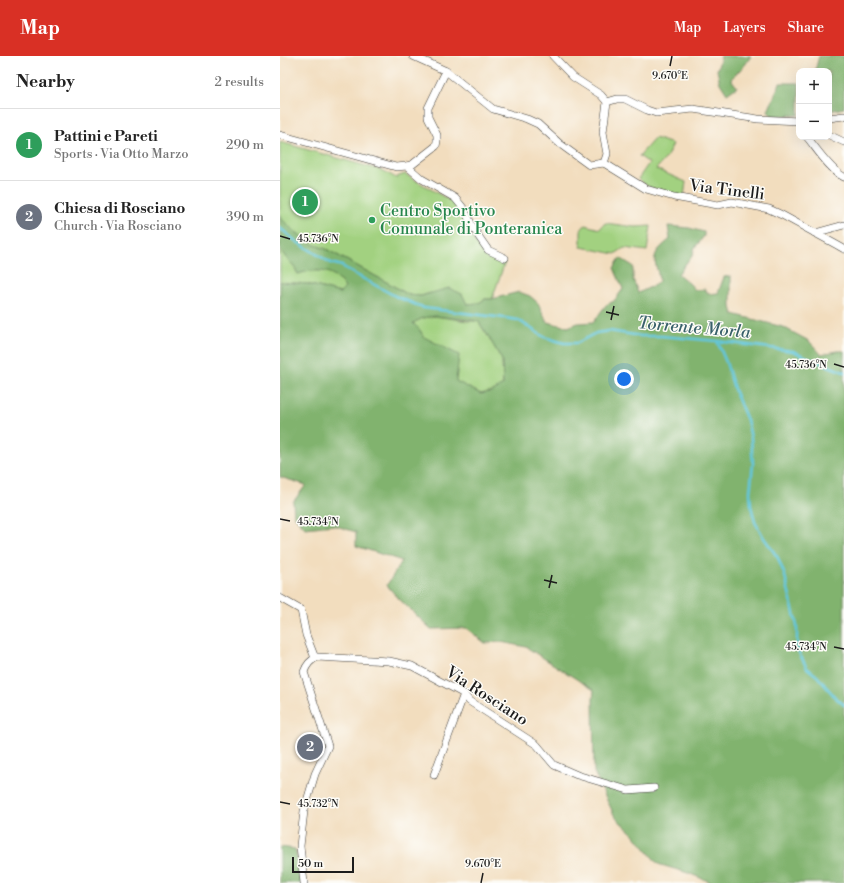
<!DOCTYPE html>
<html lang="en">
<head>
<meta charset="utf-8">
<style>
  :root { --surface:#fff; --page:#f2f2f2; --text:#222; --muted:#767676; --line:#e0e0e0; --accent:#d93025 }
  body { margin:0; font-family:"Libre Bodoni",serif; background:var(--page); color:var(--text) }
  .controls { position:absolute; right:12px; top:12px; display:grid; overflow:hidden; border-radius:8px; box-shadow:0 4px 16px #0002 }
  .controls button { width:36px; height:36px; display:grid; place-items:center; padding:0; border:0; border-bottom:1px solid var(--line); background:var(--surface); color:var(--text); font:20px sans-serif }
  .scale { position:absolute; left:12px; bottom:10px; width:62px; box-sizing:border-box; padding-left:4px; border:2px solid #1c1c1c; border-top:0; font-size:11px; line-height:14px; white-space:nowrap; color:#1c1c1c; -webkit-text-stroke:3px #fdfcf7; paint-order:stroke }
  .you { position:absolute; left:344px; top:323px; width:14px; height:14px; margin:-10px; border:3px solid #fff; border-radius:50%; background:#1a73e8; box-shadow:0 0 0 6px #1a73e833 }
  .badge { display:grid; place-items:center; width:26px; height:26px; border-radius:50%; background:var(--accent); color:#fff; font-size:13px; font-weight:700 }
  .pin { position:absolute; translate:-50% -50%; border:2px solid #fff; box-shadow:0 1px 4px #0006 }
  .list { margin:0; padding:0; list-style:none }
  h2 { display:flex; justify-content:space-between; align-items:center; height:52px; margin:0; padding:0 16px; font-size:17px }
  h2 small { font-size:13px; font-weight:400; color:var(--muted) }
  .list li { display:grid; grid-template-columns:26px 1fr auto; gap:12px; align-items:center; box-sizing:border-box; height:72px; padding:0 16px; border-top:1px solid var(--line) }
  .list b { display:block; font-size:15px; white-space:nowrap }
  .list p { margin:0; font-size:13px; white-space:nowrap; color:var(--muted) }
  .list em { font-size:13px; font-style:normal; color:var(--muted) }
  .map { position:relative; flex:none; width:564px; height:827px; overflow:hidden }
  header { display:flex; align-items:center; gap:24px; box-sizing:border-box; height:56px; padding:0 20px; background:var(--accent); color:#fff }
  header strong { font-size:19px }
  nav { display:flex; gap:22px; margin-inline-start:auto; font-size:14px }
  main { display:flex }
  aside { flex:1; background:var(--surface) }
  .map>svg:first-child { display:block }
  .green { fill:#a2d180; stroke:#5f764e }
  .forest { fill:#81b36e; stroke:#4e6845; fill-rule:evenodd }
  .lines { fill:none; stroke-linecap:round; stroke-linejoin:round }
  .stream { stroke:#61c7de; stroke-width:2.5 }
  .street-casing { stroke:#3c3934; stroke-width:8 }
  .street { stroke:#fff; stroke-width:7 }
  .ticks { fill:none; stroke:#1c1c1c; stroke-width:1.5 }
  .leisure-dot { fill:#2e9e5b; stroke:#fdfcf7; stroke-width:1.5 }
  .labels { text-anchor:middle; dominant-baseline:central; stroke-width:3; stroke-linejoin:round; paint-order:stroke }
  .street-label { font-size:16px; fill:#1c1c1c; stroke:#fdfcf7 }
  .leisure-label { font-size:16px; fill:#27864d; stroke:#fdfcf7; text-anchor:start }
  .water-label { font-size:17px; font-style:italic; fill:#38606a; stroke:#fdfcf7 }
  .ticks-label { font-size:10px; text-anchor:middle; fill:#1c1c1c; stroke:#fdfcf7; stroke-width:3; stroke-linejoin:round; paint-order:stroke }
</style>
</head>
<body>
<header>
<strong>Map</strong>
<nav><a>Map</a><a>Layers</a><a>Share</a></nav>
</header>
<main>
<aside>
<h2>Nearby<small>2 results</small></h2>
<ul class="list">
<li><span class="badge" style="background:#2e9e5b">1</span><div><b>Pattini e Pareti</b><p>Sports · Via Otto Marzo</p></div><em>290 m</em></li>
<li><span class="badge" style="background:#6b7280">2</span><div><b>Chiesa di Rosciano</b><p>Church · Via Rosciano</p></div><em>390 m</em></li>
</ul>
</aside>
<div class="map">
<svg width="564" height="827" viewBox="0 0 564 827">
  <rect width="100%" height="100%" fill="#fdfcf7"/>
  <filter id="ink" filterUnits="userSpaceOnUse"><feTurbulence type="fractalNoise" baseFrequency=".025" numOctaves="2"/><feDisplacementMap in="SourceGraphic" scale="8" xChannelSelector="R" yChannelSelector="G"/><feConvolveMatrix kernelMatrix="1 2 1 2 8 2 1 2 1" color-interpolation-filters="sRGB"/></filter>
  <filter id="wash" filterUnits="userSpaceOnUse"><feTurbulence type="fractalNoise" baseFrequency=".012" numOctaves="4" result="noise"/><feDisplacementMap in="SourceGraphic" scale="16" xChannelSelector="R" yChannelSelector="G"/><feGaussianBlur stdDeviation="0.9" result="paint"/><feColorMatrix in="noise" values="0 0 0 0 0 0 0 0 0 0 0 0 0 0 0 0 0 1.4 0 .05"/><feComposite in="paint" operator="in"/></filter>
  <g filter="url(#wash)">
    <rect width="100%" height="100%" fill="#f2ddbe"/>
    <g class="green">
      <path d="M 375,82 L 393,88 L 386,102 L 376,113 L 406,126 L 404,141 L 369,131 L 358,123 L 369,107 L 359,100 Z"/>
      <path d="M 0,86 L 104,115 L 116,122 L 119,120 L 125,118 L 181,151 C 186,169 192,188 208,199 C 212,203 220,204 225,206 L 212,243 L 205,243 L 199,247 L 187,248 L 150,237 L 141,240 L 129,239 L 110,228 L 46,193 L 32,188 L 12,173 L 0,161 Z"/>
      <path d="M 325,167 L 355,171 L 371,170 L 367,195 L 344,192 L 335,198 L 301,191 L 301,174 L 305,169 L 320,173 Z"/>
      <path d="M 0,193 L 13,209 L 18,218 C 30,214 47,212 57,222 C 60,225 63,228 65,232 L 60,237 L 28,228 L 0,226 Z"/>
      <path d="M 155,260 L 187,265 L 198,265 L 208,280 L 222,304 L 223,329 L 213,335 L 201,338 L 175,325 L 139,273 L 132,267 L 143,262 Z"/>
    </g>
    <g class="forest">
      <path d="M 440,0 L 471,0 L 465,9 L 451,23 L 457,31 L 447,38 L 440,27 L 437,14 L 441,1 Z"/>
      <path d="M 539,0 L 564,0 L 564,52 L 549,55 L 549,15 L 535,15 Z"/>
      <path d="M 500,27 L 519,27 L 519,59 L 492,60 L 488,55 Z"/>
      <path d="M 0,161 L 12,173 L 32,188 L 46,193 L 110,228 L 129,239 L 141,240 L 169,232 L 182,238 L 187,248 L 199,247 L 205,243 L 212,243 L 239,236 L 250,240 L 258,247 L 267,266 L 288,271 L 298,267 L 314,266 L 320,257 L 326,249 L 334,245 L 343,233 L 334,212 L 340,202 L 353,210 L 353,223 L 358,237 L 375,229 L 379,225 C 379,217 374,207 375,201 C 376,194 385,188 390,183 L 388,170 L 409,172 L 424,176 L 424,180 L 414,193 L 413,198 L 398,218 L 410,228 L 415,234 L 425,233 L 428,238 L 438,237 L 444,221 L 451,220 L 451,251 L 453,258 L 503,271 L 529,285 L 541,298 L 558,295 L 564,295 L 564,827 L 432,827 L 428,825 L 408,817 L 378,808 L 354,779 L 335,761 L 314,716 L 313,643 L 314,634 L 301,626 L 246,591 L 221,586 L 205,587 L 186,572 L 151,573 L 116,540 L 107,529 L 122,505 L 76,490 L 76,476 L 53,469 L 25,472 L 14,460 L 13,446 L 26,429 L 0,421 L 0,226 L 28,228 L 60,237 L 65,232 C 63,228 60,225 57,222 C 47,212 30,214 18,218 L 13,209 L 6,202 L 0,193 ZM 155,260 L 198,265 L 208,280 L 222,304 L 223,329 L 213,335 L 201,338 L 176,325 L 179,299 L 144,281 L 139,273 L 133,267 L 143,262 Z"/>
      <path d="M 0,791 L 15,793 L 23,827 L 0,827 Z"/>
    </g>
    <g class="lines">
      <g class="stream">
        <path d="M 0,172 L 17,186 L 51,207 L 62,210 L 71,216 L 115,240 L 144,252 L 225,262 L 238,264 L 264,281 L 284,287 L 297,287 L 316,277 L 329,275 L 361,280 L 381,280 L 437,285 L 513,295 L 538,306 L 564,316"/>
        <path d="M 437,285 L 446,306 L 455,336 L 467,364 L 471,382 L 473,408 L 470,436 L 471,450 L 475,466 L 484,482 L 498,502 L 505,520 L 517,570 L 517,593 L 527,612 L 537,620 L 555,641 L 564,649"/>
      </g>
    </g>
  </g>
  <g filter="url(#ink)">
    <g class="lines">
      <g class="street-casing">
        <g id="street">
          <path d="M 133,0 L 166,15 L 213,53 L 247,63 L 258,68 L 280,88 L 309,109 L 324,107"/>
          <path d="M 273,0 L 293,21 L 321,39 L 327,46 L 323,76 L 327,98 L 324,107"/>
          <path d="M 327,46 L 337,43 L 345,43 L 367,54 L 376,57 L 413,53 L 478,63 L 519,65"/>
          <path d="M 549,62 L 564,60"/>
          <path d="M 0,79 L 116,111 L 127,110 L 133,108 L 156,90 L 157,85 L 157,79 L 148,61 L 148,52 L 166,15"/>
          <path d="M 549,79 L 564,86"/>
          <path d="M 527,81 C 536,92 551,115 564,121"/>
          <path d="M 324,107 L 366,133 L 394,141 L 438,149 L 452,146 L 489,153 L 502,159 L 557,189 L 564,193"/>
          <path d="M 127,110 L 142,123 L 175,142 L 184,153 L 193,171 L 199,181 L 208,194 L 225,202"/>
          <path d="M 535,177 L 564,169"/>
          <path d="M 0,542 L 21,554 L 26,579 L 35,602"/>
          <path d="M 154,719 L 184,638"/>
          <path d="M 24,827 L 20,790 L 24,755 L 35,718 L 48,690 L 24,616 C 27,608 30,605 37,601 L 109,605 L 132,610 L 184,638 L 189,645 L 257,689 L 274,709 L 297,719 L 348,734 L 374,732"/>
        </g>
      </g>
      <use href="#street" class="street"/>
    </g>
  </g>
  <path class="ticks" d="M 390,10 L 392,0M 0,180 L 10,183M 326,256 L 339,259M 331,264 L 334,250M 554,308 L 564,311M 0,463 L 10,465M 264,524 L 277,527M 269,532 L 272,519M 554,591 L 564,593M 0,746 L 10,748M 201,827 L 203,817"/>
  <circle class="leisure-dot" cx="92" cy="164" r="4"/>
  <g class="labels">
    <g class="street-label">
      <text transform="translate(447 134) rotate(7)">Via Tinelli</text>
      <text transform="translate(207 640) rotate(33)">Via Rosciano</text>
    </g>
    <g class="leisure-label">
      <text x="100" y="155">Centro Sportivo<tspan x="100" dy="18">Comunale di Ponteranica</tspan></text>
    </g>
    <g class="water-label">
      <text transform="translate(414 272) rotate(5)">Torrente Morla</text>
    </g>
  </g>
  <g class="ticks-label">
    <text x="390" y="23">9.670°E</text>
    <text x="38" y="186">45.736°N</text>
    <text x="526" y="312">45.736°N</text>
    <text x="38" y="469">45.734°N</text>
    <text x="526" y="594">45.734°N</text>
    <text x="38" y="751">45.732°N</text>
    <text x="203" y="811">9.670°E</text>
  </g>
</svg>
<div class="controls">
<button>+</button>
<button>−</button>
</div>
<div class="scale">50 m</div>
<div class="you"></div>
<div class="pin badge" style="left:25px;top:146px;background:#2e9e5b">1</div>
<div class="pin badge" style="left:30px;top:691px;background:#6b7280">2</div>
</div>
</main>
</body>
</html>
